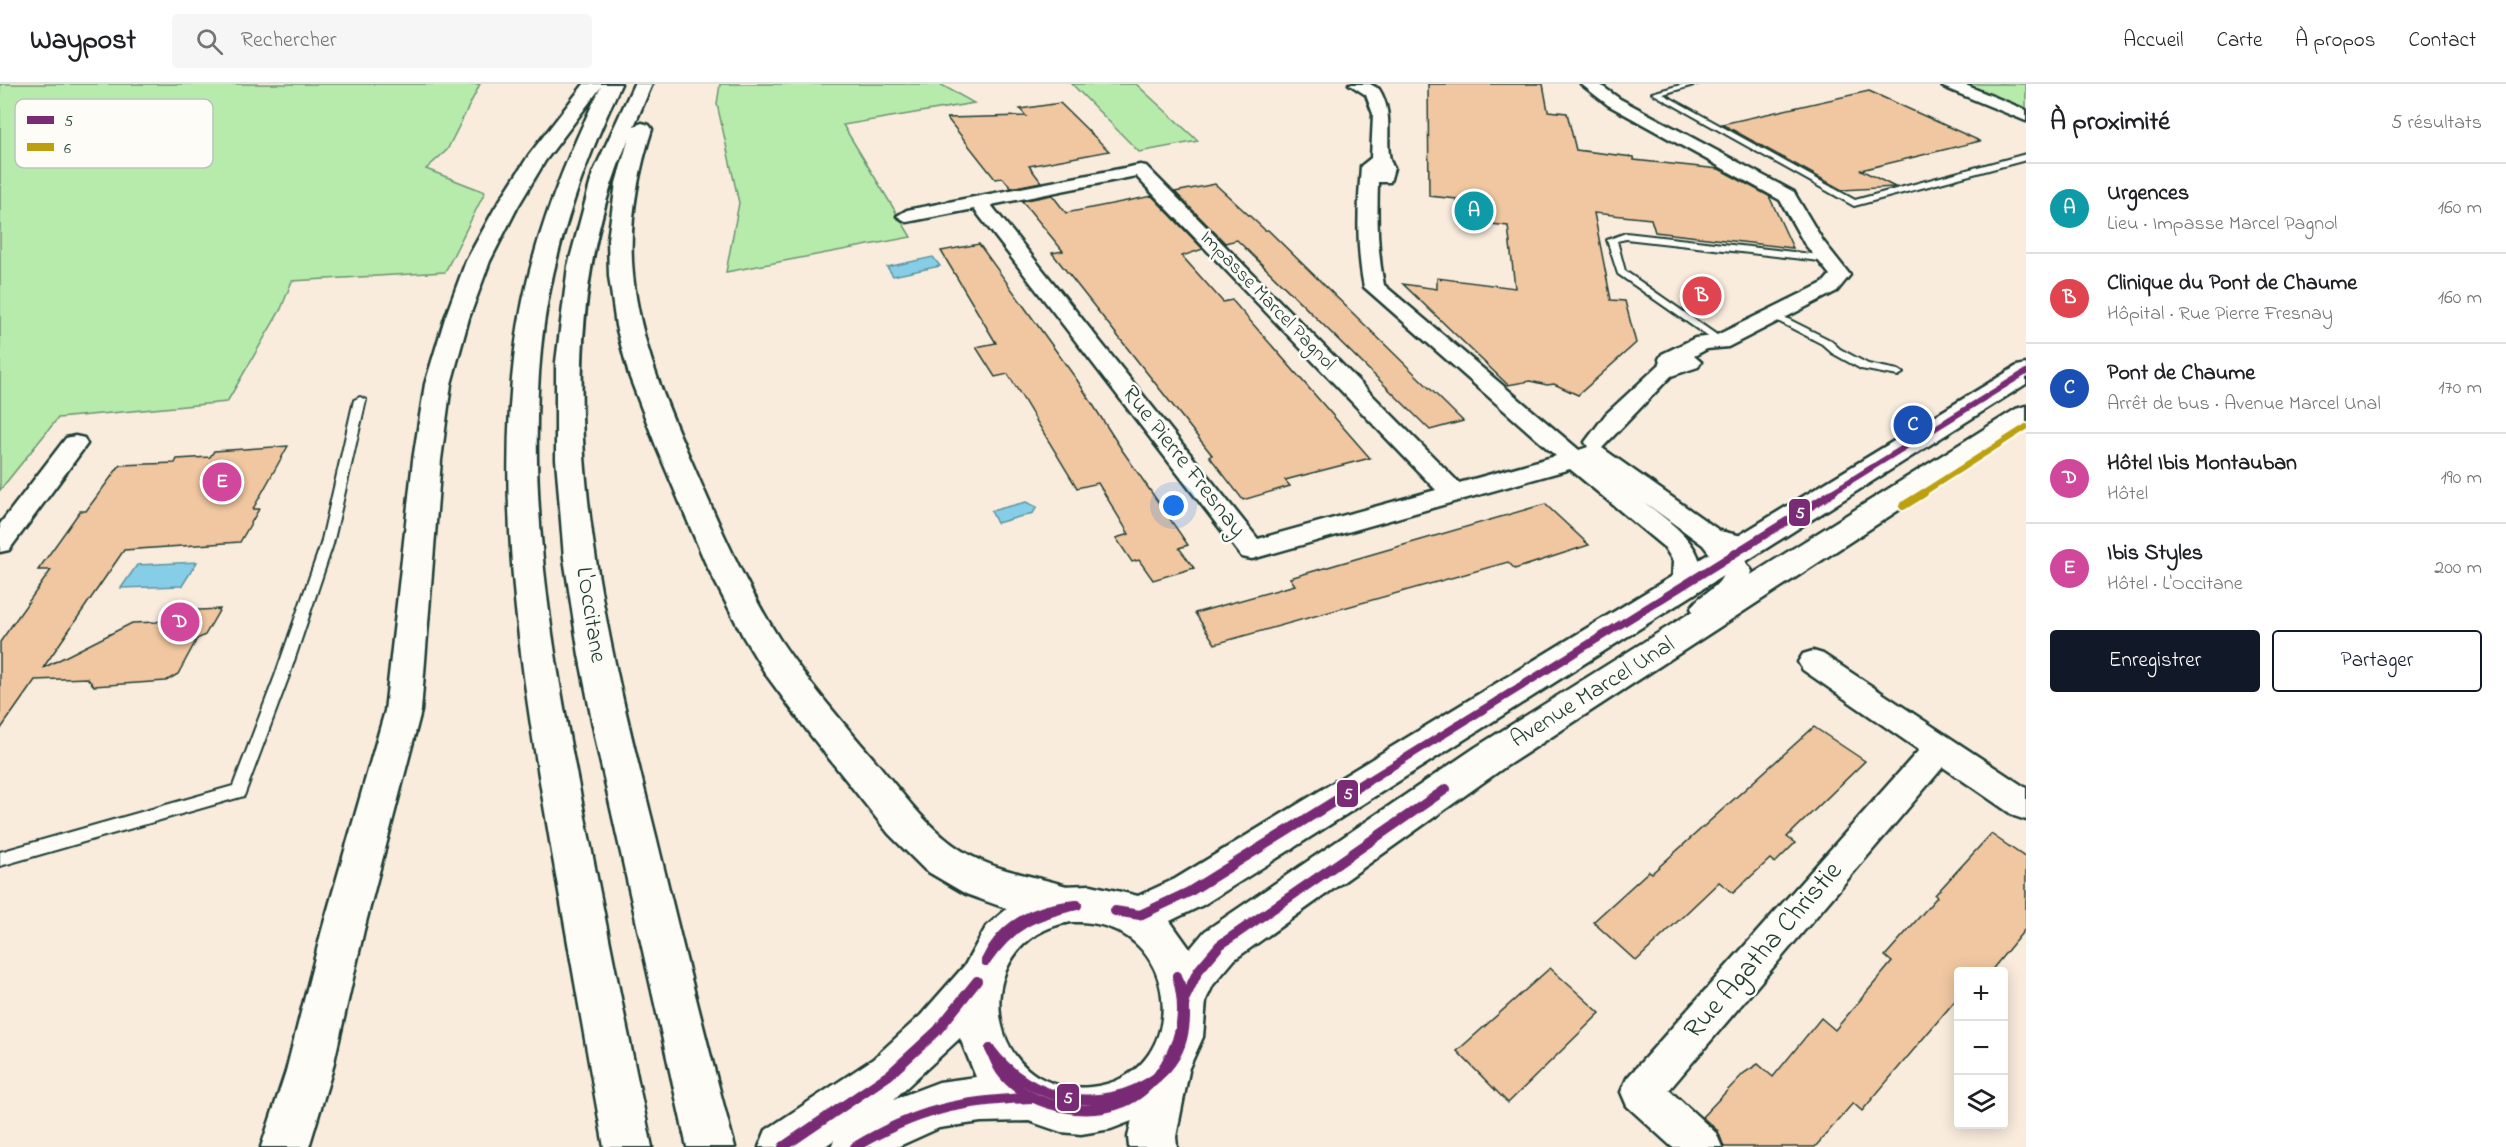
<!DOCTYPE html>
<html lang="fr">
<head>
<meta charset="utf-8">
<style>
  :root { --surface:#fff; --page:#f6f6f6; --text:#202124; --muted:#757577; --line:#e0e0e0; --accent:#111827 }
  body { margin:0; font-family:"Indie Flower",sans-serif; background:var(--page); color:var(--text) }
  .controls { position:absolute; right:18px; bottom:18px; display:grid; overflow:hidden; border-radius:6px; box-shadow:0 3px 15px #0003 }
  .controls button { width:54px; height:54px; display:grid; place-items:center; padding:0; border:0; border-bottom:2px solid var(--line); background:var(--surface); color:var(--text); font:30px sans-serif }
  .you { position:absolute; left:1174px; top:422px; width:21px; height:21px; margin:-15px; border:4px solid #fff; border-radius:50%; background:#1a73e8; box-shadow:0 0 0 9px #1a73e833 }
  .badge { display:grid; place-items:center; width:39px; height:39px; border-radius:50%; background:var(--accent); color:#fff; font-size:20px; font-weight:700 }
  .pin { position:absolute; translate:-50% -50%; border:3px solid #fff; box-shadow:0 2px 6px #0006 }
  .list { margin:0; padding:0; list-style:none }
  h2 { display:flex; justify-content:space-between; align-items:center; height:78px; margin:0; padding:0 24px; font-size:26px }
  h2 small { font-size:20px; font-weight:400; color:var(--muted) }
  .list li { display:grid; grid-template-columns:39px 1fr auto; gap:18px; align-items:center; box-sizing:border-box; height:90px; padding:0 24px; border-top:2px solid var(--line) }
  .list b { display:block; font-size:22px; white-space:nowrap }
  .list p { margin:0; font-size:20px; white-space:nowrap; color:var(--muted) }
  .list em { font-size:20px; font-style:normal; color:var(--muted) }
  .actions { display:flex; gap:12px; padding:18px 24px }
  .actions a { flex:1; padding:14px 0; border:2px solid var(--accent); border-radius:6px; text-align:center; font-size:21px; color:var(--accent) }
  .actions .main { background:var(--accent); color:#fff }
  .icon { flex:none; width:33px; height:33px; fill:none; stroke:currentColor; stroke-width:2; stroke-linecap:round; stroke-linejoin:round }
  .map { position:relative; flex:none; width:2026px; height:1063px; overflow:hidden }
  header { display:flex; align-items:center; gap:36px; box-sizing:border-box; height:84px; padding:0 30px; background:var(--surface); border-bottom:2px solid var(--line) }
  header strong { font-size:28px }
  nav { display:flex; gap:33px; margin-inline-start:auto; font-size:21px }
  .search { width:420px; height:54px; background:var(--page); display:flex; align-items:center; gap:15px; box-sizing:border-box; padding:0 21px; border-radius:6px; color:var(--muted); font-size:22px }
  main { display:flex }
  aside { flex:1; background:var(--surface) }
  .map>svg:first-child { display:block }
  .green { fill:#b7ebac; stroke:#6b9470; stroke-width:1.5 }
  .water { fill:#86cee7; stroke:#5d949f; stroke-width:1.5 }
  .building { fill:#f0c7a0; stroke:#1f3d34; stroke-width:1.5 }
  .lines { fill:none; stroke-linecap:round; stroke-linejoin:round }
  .lane-casing { stroke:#1f3d34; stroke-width:4 }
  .street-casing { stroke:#1f3d34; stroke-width:5 }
  .secondary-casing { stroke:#1f3d34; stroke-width:5 }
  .highway-casing { stroke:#1f3d34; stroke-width:5 }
  .lane { fill:#fdfcf7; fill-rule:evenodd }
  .street { fill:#fdfcf7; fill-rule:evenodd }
  .secondary { fill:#fdfcf7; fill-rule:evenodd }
  .highway { fill:#fdfcf7; fill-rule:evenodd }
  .bus-1-far2-casing { stroke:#fdfcf7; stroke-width:10 }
  .bus-1-far1-casing { stroke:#fdfcf7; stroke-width:12 }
  .bus-1-casing { stroke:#fdfcf7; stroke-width:14 }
  .bus-2-far1-casing { stroke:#fdfcf7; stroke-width:10 }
  .bus-2-casing { stroke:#fdfcf7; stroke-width:12 }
  .bus-1-far2 { stroke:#792b75; stroke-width:6 }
  .bus-1-far1 { stroke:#792b75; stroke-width:8 }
  .bus-1 { stroke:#792b75; stroke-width:10 }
  .bus-2-far1 { stroke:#bca010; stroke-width:6 }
  .bus-2 { stroke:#bca010; stroke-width:8 }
  .labels { text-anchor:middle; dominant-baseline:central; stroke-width:5; stroke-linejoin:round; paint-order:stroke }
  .far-street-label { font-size:20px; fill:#1f3d34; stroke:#fdfcf7 }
  .street-label { font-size:24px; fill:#1f3d34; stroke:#fdfcf7 }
  .near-street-label { font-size:28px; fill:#1f3d34; stroke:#fdfcf7 }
  .key { fill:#fdfcf7; stroke:#bac3bc; stroke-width:1.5 }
  .key-label { font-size:16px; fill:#1f3d34 }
  .line-badge { stroke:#fdfcf7; stroke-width:2 }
  .badge-label { font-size:16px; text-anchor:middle; font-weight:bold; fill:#fff }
</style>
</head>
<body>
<header>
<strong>Waypost</strong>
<div class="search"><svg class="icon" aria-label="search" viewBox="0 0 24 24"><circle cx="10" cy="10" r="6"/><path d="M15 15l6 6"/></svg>Rechercher</div>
<nav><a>Accueil</a><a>Carte</a><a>À propos</a><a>Contact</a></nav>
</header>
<main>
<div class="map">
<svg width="2026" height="1063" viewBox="0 0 2026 1063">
  <rect width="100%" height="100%" fill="#f9ecdd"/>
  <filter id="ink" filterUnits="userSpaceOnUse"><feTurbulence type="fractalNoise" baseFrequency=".0167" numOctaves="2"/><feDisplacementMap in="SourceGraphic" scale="12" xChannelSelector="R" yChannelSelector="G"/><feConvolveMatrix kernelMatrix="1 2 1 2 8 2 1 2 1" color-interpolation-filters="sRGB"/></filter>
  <g filter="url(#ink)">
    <g class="green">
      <path d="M 0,0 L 480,0 L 447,66 L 426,85 L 485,108 L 445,188 L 292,197 L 281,225 L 227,318 L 58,334 L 0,406 Z"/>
      <path d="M 720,0 L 940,0 L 974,19 L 843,41 L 911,153 L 726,188 L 739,119 L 717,20 Z"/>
      <path d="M 1072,0 L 1136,0 L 1198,57 L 1139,68 Z"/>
      <path d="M 1961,0 L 2026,0 L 2026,29 Z"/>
    </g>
    <g class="water">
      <path d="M 933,173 L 940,182 L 893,192 L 887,183 Z"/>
      <path d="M 1026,418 L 1037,423 L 1033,429 L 997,439 L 991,427 Z"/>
      <path d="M 197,478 L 182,502 L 121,504 L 137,481 Z"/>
    </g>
    <g class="building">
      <path d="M 1428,0 L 1543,0 L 1548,27 L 1567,29 L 1576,66 L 1633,73 L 1634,76 L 1719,85 L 1769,112 L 1793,164 L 1655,148 L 1651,135 L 1594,129 L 1611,216 L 1625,217 L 1636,259 L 1578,311 L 1554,300 L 1547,301 L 1530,297 L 1508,301 L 1403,200 L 1437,205 L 1437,194 L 1515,204 L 1508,142 L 1458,136 L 1457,115 L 1429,112 Z"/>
      <path d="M 1869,7 L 1980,57 L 1861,86 L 1895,103 L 1842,106 L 1722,40 Z"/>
      <path d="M 1060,19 L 1109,67 L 1029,82 L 1041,98 L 1011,104 L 1003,94 L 995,95 L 947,34 L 1026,32 L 1020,25 Z"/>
      <path d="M 1215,100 L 1265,146 L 1268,146 L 1463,337 L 1430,346 L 1237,156 L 1225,159 L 1175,108 Z"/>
      <path d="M 1052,111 L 1066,129 L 1152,112 L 1203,165 L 1182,172 L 1223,218 L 1232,216 L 1370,374 L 1285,396 L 1290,402 L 1243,416 L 1209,372 L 1212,371 L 1052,169 L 1063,167 L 1022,117 Z"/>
      <path d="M 979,160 L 1077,296 L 1122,366 L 1188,461 L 1179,464 L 1194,484 L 1153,496 L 1139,476 L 1132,478 L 1116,454 L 1129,450 L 1098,399 L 1077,404 L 1008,290 L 995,293 L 976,263 L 996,259 L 941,167 Z"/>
      <path d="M 288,362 L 253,425 L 259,425 L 240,458 L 124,466 L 43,584 L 132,539 L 157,538 L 178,527 L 220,525 L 205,551 L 197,555 L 178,590 L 166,597 L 94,602 L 87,594 L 35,596 L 0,646 L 0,558 L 51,486 L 38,486 L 80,427 L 86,427 L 120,381 L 175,379 L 177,375 L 210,373 L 214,367 Z"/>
      <path d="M 1545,420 L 1589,461 L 1515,485 L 1508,478 L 1215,560 L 1195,529 L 1295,501 L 1290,494 Z"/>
      <path d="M 1814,643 L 1865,677 L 1787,753 L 1795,759 L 1775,779 L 1770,775 L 1733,809 L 1719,798 L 1636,877 L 1593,838 L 1649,787 L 1652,789 Z"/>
      <path d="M 1991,750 L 2026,774 L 2026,844 L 1990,888 L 1959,888 L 1959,912 L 1862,1027 L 1853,1019 L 1815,1063 L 1724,1063 L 1718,1047 L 1702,1033 L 1744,989 L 1758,980 L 1773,993 L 1821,934 L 1835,946 L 1892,878 L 1885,872 L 1937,813 L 1935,811 Z"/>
      <path d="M 1550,884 L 1600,929 L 1508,1019 L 1457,967 Z"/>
    </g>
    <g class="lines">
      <g class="lane-casing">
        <g id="lane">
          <path d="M 1684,0 L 1697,0 L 1663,10 L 1855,116 L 2026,70 L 2026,76 L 1854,122 L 1652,9 Z"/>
          <path d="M 1626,149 L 1829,172 L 1834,175 L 1829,178 L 1626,155 L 1617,157 L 1625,187 L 1724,256 L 1725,258 L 1720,261 L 1618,190 L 1607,156 Z"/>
          <path d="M 1774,228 L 1830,256 L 1840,265 L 1868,280 L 1898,286 L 1903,289 L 1898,292 L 1861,285 L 1832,269 L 1822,260 L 1770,233 L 1770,229 Z"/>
          <path d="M 360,313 L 366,316 L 333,460 L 289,592 L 244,712 L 0,782 L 0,768 L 233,702 L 275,592 L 321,460 L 354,316 Z"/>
        </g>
      </g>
      <g class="street-casing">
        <g id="street">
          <path d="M 1349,0 L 1370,0 L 1379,5 C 1397,33 1381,65 1394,84 L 1390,98 L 1378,98 C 1377,133 1377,167 1384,201 L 1579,366 L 1588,363 L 1585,358 L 1606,330 L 1660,280 L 1659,275 L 1662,270 L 1695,254 L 1715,252 L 1823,199 L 1830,191 L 1804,159 L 1780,116 L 1608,21 L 1581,0 L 1599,0 L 1620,15 L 1794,108 L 1796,112 L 1823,157 L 1850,191 L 1837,207 L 1728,263 L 1707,265 L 1694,272 L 1701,278 L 1698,283 L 1671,292 L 1602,364 L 1720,447 L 1755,455 L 1758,462 L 1755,469 L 1740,470 L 1752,487 C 1750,494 1749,504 1744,510 C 1733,523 1712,537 1695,531 L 1691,524 C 1699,509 1719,506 1724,488 L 1703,461 L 1644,418 C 1669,438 1717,468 1696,506 L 1686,509 L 1676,506 L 1672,499 L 1673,477 L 1665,464 L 1570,385 L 1252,475 L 1242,473 L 974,125 L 907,138 L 897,132 L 907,126 L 1140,81 L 1146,82 L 1459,399 L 1556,372 L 1364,203 C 1356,163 1358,123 1361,82 L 1371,74 L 1373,30 L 1366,11 ZM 1136,92 L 1436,406 L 1258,455 L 991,121 Z"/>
          <path d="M 1941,0 L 1963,0 L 2026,26 L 2026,37 L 1943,3 Z"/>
          <path d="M 75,352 L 84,354 L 87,360 L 9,466 L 0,468 L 0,440 L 66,354 Z"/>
          <path d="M 1813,567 L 1823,570 L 2026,704 L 2026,736 L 2014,732 L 1943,683 L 1669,1006 L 1716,1049 L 1722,1063 L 1672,1063 L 1627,1022 L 1621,1008 L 1627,994 L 1919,666 L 1803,586 L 1798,578 L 1803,570 Z"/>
        </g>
      </g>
      <g class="secondary-casing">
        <path id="secondary" d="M 2026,280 L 2026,300 L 1203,821 L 1170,837 L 1190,865 L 1205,847 L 1476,663 L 2016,325 L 2026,322 L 2026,343 L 1502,685 L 1235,875 L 1213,901 L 1206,916 L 1203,953 L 1183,997 L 1163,1019 L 1137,1035 L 1111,1045 L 1081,1050 L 1061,1048 L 1029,1037 L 981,1038 L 939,1044 L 897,1063 L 831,1063 L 834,1056 L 824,1063 L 759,1063 L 766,1046 L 873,975 L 921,931 L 965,881 L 986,843 L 1009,823 L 1061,802 L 1091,801 L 1138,812 L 1175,795 L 2017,282 ZM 1071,838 C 1185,833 1194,993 1091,1003 C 982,1014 964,855 1071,838 ZM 960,954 L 976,993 L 939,998 L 894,1015 Z"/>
      </g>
      <g class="highway-casing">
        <g id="highway">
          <path d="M 584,0 L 621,0 C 582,84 550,172 541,265 C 525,431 557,596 590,758 C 610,860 630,962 652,1063 L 604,1063 C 586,963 569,863 551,763 C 523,599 495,432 515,266 C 526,173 560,86 601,3 L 545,77 L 517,124 L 490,177 L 469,234 L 451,300 L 441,376 L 421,627 L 364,846 L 332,987 L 309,1063 L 261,1063 L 286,987 L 322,846 L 385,627 L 413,376 L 425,300 L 445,234 L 466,177 L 495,124 L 529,71 Z"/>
          <path d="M 634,0 L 652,0 L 634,42 L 642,39 L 649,41 L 652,45 C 637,92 628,141 633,191 C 640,258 666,320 693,381 C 719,441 745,501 780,556 C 809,600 844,640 878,680 C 901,708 923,738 952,760 C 992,790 1037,790 1081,807 L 1087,820 L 1081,833 L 1067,839 L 1008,825 L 966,810 L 925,786 L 889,750 L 812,653 L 767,592 L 744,554 L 705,478 L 656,362 L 629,291 L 616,242 L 609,192 L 608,155 L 616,99 L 629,54 C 534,272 602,536 657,756 C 682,859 707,961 735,1063 L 687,1063 L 598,667 L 579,571 L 564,474 L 556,375 L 556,278 L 568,182 L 593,89 Z"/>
          <path d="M 1166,964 L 1182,971 L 1189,987 L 1176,1053 L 1177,1063 L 1129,1063 L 1128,1053 L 1143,987 L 1150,971 Z"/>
        </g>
      </g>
      <use href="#lane" class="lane"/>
      <use href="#street" class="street"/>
      <use href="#secondary" class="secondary"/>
      <use href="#highway" class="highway"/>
      <g class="bus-1-far2-casing">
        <path id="bus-1-far2" d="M 1829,410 L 2026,288"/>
      </g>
      <g class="bus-1-far1-casing">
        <path id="bus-1-far1" d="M 1365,699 L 1832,409"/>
      </g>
      <g class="bus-1-casing">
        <g id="bus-1">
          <path d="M 1115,827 L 1140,831 L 1189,808 L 1367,697"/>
          <path d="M 986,877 C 1003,840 1037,824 1077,821"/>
          <path d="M 986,877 C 1012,839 1034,831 1077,821"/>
          <path d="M 1185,914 L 1198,887 L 1220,861 L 1446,705"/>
          <path d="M 990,965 C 1030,1019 1102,1032 1157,993"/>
          <path d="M 990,965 C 994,973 997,983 1003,990 C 1030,1023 1085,1034 1124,1018 C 1137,1013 1147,1003 1157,993"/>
          <path d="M 1157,993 C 1181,960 1188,931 1177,892"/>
          <path d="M 1157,993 C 1188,968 1191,927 1177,892"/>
          <path d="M 783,1063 L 889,991 L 937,947 L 977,897"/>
          <path d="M 855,1063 C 916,1026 963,1016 1033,1014"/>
        </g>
      </g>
      <g class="bus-2-far1-casing">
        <path id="bus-2-far1" d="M 1921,410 L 2026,343"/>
      </g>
      <g class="bus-2-casing">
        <path id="bus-2" d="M 1903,422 L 1924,409"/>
      </g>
      <use href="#bus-1-far2" class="bus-1-far2"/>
      <use href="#bus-1-far1" class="bus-1-far1"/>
      <use href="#bus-1" class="bus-1"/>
      <use href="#bus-2-far1" class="bus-2-far1"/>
      <use href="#bus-2" class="bus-2"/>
    </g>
  </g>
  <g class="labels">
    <g class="far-street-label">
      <text transform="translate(1267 217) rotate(46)">Impasse Marcel Pagnol</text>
    </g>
    <g class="street-label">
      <text transform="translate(1183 378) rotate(52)">Rue Pierre Fresnay</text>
      <text transform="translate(590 531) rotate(81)">L'Occitane</text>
      <text transform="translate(1593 609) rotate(-32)">Avenue Marcel Unal</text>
    </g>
    <g class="near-street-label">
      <text transform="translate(1764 867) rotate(-49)">Rue Agatha Christie</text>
    </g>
  </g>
  <rect x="15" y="15" width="198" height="69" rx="9" class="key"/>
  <rect x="27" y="32" width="27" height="8" fill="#792b75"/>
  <rect x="27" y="59" width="27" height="8" fill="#bca010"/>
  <g class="key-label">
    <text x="64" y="42">5</text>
    <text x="64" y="69">6</text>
  </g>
  <g class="line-badge">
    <rect x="1788" y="414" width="23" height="29" rx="6" fill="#792b75"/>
    <rect x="1336" y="695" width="23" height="29" rx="6" fill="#792b75"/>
    <rect x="1056" y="999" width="24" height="29" rx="6" fill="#792b75"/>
  </g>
  <g class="badge-label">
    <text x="1800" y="434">5</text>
    <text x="1348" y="715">5</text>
    <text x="1068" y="1019">5</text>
  </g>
</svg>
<div class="controls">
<button>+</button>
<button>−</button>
<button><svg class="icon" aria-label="layers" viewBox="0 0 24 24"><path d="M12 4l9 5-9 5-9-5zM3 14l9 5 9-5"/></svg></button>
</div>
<div class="you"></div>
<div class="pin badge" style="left:1474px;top:127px;background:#0f9aa8">A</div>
<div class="pin badge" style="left:1702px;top:212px;background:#e0444e">B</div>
<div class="pin badge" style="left:1913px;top:341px;background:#1a4fb4">C</div>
<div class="pin badge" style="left:180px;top:538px;background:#d1479c">D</div>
<div class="pin badge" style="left:222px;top:398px;background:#d1479c">E</div>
</div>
<aside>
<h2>À proximité<small>5 résultats</small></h2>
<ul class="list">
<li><span class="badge" style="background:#0f9aa8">A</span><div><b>Urgences</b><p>Lieu · Impasse Marcel Pagnol</p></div><em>160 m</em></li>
<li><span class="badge" style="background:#e0444e">B</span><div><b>Clinique du Pont de Chaume</b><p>Hôpital · Rue Pierre Fresnay</p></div><em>160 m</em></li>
<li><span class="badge" style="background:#1a4fb4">C</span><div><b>Pont de Chaume</b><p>Arrêt de bus · Avenue Marcel Unal</p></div><em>170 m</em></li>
<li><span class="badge" style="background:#d1479c">D</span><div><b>Hôtel Ibis Montauban</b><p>Hôtel</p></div><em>190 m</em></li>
<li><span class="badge" style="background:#d1479c">E</span><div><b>Ibis Styles</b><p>Hôtel · L'Occitane</p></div><em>200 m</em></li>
</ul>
<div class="actions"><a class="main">Enregistrer</a><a>Partager</a></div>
</aside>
</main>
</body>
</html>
